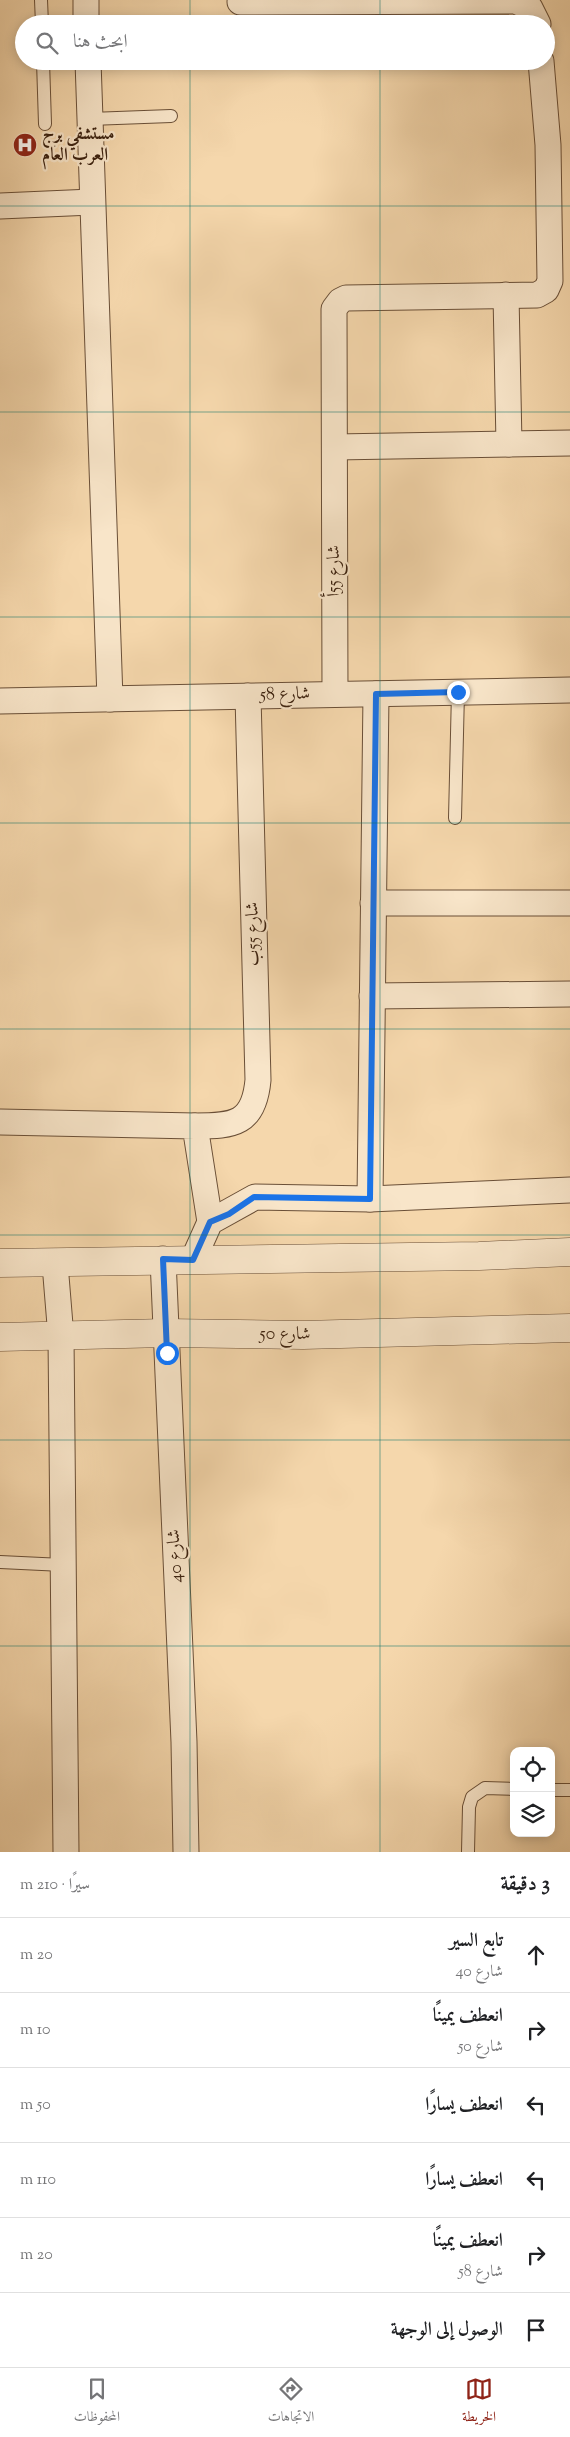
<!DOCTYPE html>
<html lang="ar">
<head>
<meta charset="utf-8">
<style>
  :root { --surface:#fff; --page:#f6f6f6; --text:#202124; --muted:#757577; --line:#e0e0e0; --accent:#8f2418 }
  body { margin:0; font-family:"Sorts Mill Goudy",Amiri,serif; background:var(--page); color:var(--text); direction:rtl }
  .controls { position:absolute; right:15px; bottom:15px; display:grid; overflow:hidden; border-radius:10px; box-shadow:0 2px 12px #0003 }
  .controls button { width:45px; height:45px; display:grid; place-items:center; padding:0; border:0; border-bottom:1px solid var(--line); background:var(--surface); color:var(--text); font:25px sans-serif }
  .stop { position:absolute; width:15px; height:15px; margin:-11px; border:4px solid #1a73e8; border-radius:50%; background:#fff }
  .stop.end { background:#1a73e8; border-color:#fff; box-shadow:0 1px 5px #0008 }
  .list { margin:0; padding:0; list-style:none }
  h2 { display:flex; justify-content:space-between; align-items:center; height:65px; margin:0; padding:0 20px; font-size:21px }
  h2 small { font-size:16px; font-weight:400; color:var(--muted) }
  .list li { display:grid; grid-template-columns:32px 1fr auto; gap:15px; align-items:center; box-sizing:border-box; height:75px; padding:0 20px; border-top:1px solid var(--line) }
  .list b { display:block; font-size:19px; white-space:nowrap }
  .list p { margin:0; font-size:16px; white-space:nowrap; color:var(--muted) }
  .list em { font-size:16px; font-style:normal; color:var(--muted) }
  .icon { flex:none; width:28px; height:28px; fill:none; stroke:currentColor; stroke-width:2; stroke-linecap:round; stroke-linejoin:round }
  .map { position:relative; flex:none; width:570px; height:1852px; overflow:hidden; direction:ltr }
  .search { position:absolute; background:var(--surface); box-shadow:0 2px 12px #0003; left:15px; right:15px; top:15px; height:55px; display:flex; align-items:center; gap:12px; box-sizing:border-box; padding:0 18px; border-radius:28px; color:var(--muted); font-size:19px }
  .sheet { height:515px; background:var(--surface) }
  nav { display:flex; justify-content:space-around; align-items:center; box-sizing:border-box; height:70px; border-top:1px solid var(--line); background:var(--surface); font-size:14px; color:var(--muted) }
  nav a { display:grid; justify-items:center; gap:2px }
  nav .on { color:var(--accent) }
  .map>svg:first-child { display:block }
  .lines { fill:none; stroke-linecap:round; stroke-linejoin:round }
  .service-casing { stroke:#6a4f37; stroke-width:14 }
  .minor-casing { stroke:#6a4f37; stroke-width:27 }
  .tertiary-casing { stroke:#6a4f37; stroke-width:29 }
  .service { stroke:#f8e5c9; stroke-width:12 }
  .minor { stroke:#f8e5c9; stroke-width:25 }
  .tertiary { stroke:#f8e5c9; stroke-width:28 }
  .route { stroke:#1a73e8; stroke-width:6 }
  .grid { fill:none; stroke:#0f766e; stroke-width:1; stroke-opacity:0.55 }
  .labels { text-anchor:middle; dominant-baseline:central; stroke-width:4.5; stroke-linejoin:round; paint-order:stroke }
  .poi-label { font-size:18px; font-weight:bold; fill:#3c2210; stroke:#f8e5c9; text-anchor:start }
  .street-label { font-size:18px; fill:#3c2210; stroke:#f8e5c9 }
</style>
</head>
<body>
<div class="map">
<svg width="570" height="1852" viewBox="0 0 570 1852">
  <rect width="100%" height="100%" fill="#f5d7ac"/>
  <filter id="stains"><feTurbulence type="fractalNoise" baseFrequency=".004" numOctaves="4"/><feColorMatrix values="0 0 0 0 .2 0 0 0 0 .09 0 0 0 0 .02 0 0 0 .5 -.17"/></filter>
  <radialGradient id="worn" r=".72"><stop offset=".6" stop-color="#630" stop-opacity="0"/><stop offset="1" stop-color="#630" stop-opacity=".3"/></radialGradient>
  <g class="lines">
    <g class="service-casing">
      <g id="service">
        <path d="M 41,0 L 42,24"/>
        <path d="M 43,61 L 45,124"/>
        <path d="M 90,119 L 171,116"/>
        <path d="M 455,818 L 458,692"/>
        <path d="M 0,1562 L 63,1565"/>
        <path d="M 551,1790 L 570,1790"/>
        <path d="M 468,1852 L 469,1807 L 472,1797 L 485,1788 L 514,1789"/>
      </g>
    </g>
    <g class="minor-casing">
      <g id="minor">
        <path d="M 86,0 L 86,24"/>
        <path d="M 240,2 L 516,1 L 530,8 L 538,24"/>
        <path d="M 88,61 L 110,699"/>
        <path d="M 0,206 L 92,202"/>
        <path d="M 506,295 L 509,444"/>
        <path d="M 335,447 L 570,443"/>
        <path d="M 335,694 L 334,309 L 340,301 L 346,298 L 537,295 L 546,290 L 550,281 L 548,145 L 541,61"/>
        <path d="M 0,701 L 570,690"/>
        <path d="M 373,903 L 570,903"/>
        <path d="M 372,996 L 570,994"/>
        <path d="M 0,1122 L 195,1126 L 210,1222"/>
        <path d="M 195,1126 C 234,1126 254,1124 258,1080 L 248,696"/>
        <path d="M 370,1199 L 376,694"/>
        <path d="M 163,1259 L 184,1742 L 186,1852"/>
        <path d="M 193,1260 L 210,1222 L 255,1197 L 370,1199 L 570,1190"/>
        <path d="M 55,1264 L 61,1337 L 66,1852"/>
      </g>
    </g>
    <g class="tertiary-casing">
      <g id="tertiary">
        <path d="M 0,1263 L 479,1256 L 570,1252"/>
        <path d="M 0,1337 L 166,1333 L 303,1335 L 570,1328"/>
      </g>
    </g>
    <use href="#service" class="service"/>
    <use href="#minor" class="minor"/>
    <use href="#tertiary" class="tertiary"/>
  </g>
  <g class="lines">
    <path class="route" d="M 167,1353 L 163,1259 L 193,1260 L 210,1222 L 229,1214 L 254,1197 L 370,1199 L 376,694 L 458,692"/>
  </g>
  <path class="grid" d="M 190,0 L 190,24M 380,0 L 380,24M 190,61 L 190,1852M 380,61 L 380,1852M 0,206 L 570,206M 0,412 L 570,412M 0,617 L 570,617M 0,823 L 570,823M 0,1029 L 570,1029M 0,1235 L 570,1235M 0,1440 L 570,1440M 0,1646 L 570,1646"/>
  <defs>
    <g id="hospital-disc" transform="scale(1.25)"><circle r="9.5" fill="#8f2418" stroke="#f8e5c9"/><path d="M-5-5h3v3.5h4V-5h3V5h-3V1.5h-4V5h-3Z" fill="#fff"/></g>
  </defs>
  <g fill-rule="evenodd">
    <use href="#hospital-disc" x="25" y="145"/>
  </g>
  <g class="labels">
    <g class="poi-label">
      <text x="42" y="135">مستشفي برج<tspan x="42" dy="21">العرب العام</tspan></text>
    </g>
    <g class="street-label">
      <text transform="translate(335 571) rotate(-90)">شارع 55أ</text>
      <text transform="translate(285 695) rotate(-1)">شارع 58</text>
      <text transform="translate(254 934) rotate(-91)">شارع 55ب</text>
      <text x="285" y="1335">شارع 50</text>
      <text transform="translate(176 1556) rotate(-93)">شارع 40</text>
    </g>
  </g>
  <rect width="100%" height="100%" filter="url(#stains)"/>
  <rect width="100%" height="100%" fill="url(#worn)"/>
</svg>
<div class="controls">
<button><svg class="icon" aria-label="locate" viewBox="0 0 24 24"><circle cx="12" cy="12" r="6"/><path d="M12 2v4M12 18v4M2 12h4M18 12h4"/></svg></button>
<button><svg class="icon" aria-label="layers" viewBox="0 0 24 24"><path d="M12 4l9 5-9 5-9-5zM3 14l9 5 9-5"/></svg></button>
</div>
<div class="stop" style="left:167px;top:1353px"></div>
<div class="stop end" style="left:458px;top:692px"></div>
<div class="search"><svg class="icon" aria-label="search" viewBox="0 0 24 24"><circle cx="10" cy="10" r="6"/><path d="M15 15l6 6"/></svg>ابحث هنا</div>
</div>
<section class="sheet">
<h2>3 دقيقة<small>سيرًا · 210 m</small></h2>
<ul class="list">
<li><svg class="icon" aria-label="ahead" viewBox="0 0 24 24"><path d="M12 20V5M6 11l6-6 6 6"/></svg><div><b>تابع السير</b><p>شارع 40</p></div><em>20 m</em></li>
<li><svg class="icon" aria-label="right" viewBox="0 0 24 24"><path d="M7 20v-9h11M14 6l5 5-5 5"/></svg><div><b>انعطف يمينًا</b><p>شارع 50</p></div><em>10 m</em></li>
<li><svg class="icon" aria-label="left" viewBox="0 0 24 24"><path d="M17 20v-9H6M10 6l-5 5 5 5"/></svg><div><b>انعطف يسارًا</b></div><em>50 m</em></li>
<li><svg class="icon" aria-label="left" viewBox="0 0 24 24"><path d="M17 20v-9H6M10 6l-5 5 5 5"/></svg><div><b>انعطف يسارًا</b></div><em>110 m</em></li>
<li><svg class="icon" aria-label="right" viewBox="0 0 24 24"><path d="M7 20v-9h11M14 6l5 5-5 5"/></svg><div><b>انعطف يمينًا</b><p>شارع 58</p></div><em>20 m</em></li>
<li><svg class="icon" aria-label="arrive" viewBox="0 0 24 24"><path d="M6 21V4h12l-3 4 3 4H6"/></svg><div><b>الوصول إلى الوجهة</b></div></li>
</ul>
</section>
<nav>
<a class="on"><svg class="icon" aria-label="map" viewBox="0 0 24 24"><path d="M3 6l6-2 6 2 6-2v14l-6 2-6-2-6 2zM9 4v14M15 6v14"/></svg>الخريطة</a>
<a><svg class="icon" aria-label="directions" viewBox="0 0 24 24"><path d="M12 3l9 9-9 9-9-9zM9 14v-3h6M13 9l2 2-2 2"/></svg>الاتجاهات</a>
<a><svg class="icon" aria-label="saved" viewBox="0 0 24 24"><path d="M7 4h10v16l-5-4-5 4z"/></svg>المحفوظات</a>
</nav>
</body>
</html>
